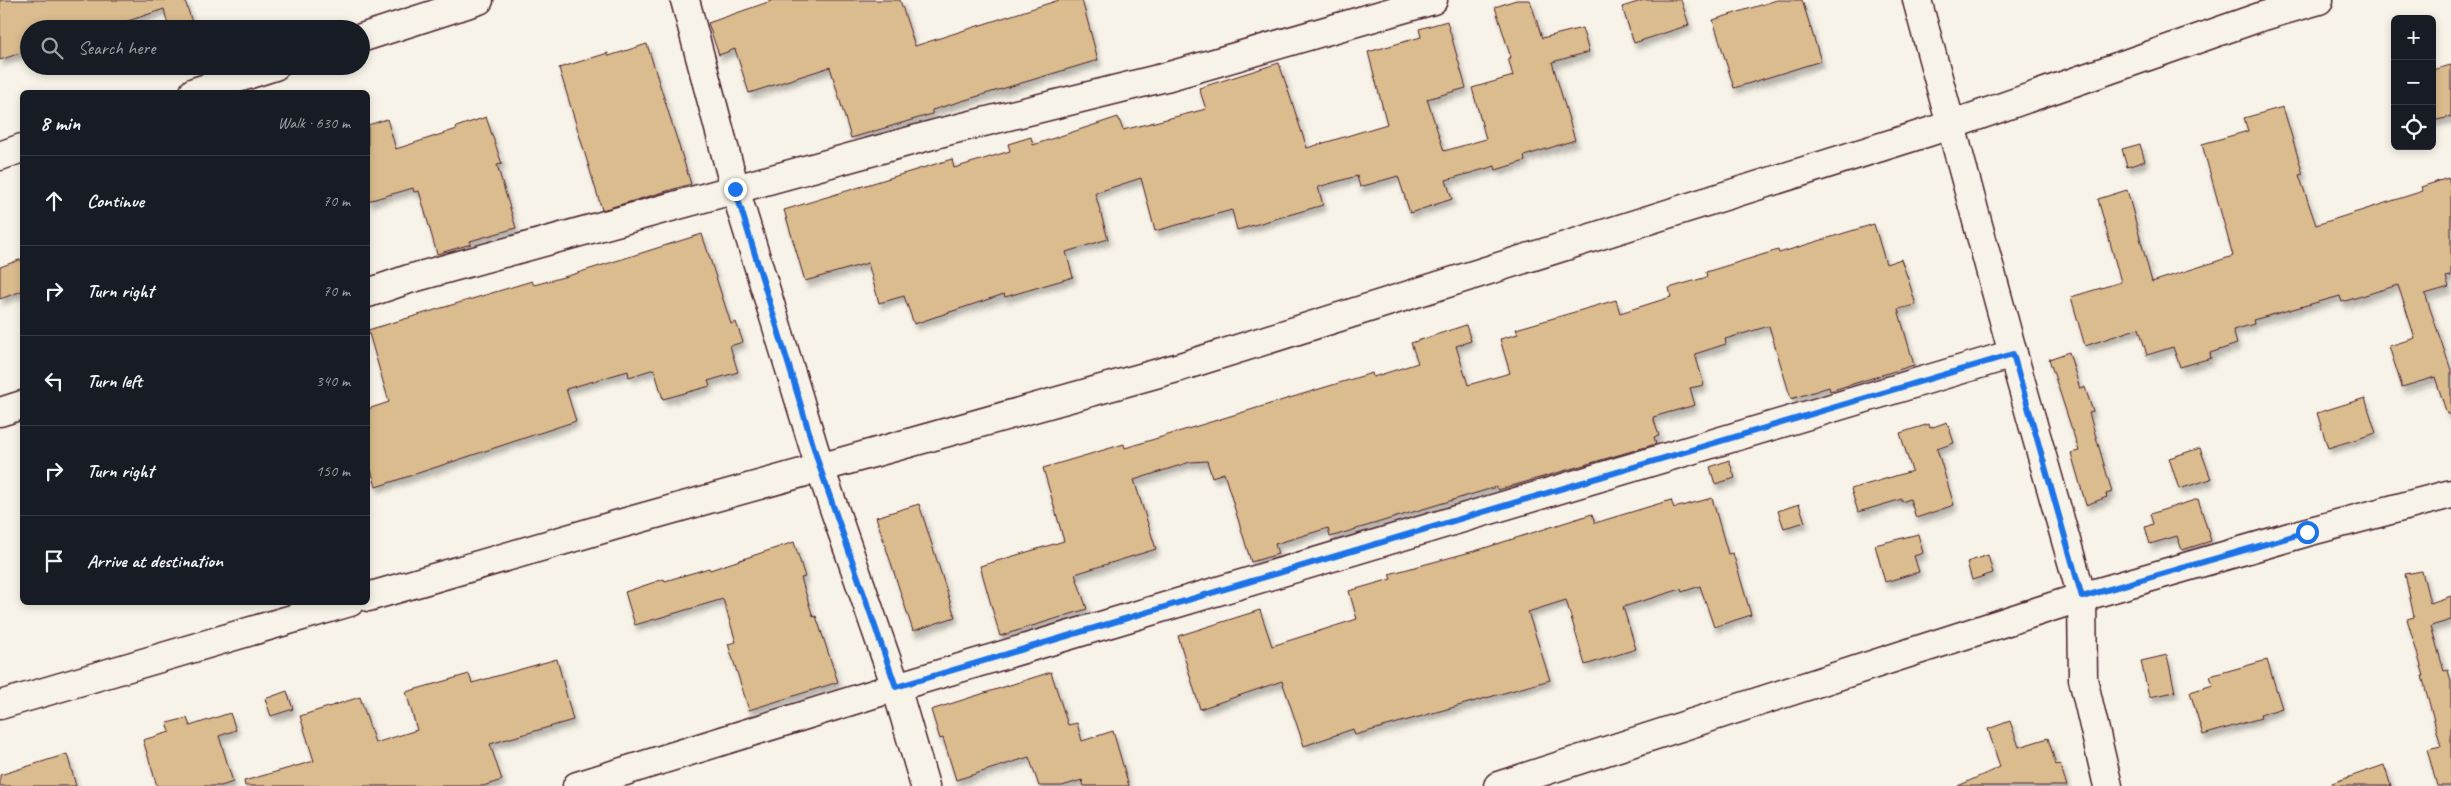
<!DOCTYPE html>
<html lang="en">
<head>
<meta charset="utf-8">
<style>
  :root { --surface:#171b24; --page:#242831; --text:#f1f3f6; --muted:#9ea1a6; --line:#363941 }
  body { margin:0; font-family:Caveat,sans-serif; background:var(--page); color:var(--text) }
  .controls { position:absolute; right:15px; top:15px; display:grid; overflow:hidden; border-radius:8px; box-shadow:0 2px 8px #0003 }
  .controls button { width:45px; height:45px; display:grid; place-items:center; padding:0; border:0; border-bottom:1px solid var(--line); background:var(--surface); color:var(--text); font:25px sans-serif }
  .stop { position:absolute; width:15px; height:15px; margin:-11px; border:4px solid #1a73e8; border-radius:50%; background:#fff }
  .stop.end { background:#1a73e8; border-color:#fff; box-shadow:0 1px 5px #0008 }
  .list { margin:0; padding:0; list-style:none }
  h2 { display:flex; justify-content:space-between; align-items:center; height:65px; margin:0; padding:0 20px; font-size:21px }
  h2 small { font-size:16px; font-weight:400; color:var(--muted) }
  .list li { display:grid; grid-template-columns:32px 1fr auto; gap:15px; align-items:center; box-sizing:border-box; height:90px; padding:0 20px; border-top:1px solid var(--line) }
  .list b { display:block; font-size:19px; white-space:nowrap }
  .list em { font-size:16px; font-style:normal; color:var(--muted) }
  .icon { flex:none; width:28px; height:28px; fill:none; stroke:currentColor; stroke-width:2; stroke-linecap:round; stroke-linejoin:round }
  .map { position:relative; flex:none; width:2451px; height:786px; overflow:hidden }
  .search { position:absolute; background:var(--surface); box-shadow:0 2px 8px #0003; left:20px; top:20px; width:350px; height:55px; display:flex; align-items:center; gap:12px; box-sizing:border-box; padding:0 18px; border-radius:28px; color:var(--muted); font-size:19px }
  .panel { position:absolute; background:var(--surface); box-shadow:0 2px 8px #0003; left:20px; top:90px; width:350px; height:515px; border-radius:8px }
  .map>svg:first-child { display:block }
  .building { fill:#dabc8e; stroke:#4a1f2b; filter:url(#shadow) }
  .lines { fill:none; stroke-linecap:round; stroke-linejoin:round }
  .minor-casing { stroke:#4a1f2b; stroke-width:31 }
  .minor { stroke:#f7f3e8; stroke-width:28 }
  .route { stroke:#1a73e8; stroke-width:6 }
</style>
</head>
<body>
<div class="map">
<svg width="2451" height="786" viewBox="0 0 2451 786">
  <defs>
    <filter id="shadow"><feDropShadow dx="3" dy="5.5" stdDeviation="2.5" flood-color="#0004"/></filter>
  </defs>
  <rect width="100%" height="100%" fill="#f7f3e8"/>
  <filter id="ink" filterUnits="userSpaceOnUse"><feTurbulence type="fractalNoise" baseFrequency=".02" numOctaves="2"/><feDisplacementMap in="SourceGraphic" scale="10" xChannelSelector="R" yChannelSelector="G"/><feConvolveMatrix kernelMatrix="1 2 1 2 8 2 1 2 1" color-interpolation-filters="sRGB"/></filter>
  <g filter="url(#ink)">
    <g class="building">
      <path d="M 0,0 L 185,0 L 194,29 L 169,29 L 164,9 L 104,29 L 29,29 L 29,50 L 0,60 Z"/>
      <path d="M 774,0 L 900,0 L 915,46 L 1059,0 L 1082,0 L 1098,60 L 932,110 L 932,114 L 851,138 L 830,67 L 749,93 L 735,49 L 719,55 L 708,23 Z"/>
      <path d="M 1516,0 L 1530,0 L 1542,38 L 1582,28 L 1589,52 L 1552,62 L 1575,140 L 1524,156 L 1525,161 L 1496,170 L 1495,166 L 1446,180 L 1452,199 L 1410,213 L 1398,176 L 1360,187 L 1357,176 L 1318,187 L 1323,205 L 1237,230 L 1232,210 L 1155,231 L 1141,178 L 1095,193 L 1108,239 L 1066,252 L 1073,277 L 1005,297 L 1004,294 L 914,324 L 904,296 L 879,303 L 868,263 L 805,281 L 784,210 L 952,159 L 954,168 L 1010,151 L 1008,144 L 1031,137 L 1033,145 L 1118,117 L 1123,130 L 1206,109 L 1199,88 L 1279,63 L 1307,148 L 1387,124 L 1368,52 L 1421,37 L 1419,29 L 1447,21 L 1466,88 L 1427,99 L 1444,151 L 1486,139 L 1472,88 L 1513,76 L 1508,58 L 1511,58 L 1495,7 Z"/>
      <path d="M 1644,0 L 1681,0 L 1689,25 L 1634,43 L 1622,7 Z"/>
      <path d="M 1777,0 L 1802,0 L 1821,61 L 1734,88 L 1713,20 Z"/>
      <path d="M 647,44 L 691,184 L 602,210 L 559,68 L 608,53 L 609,56 Z"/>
      <path d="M 2451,65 L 2451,117 L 2432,121 L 2432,70 Z"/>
      <path d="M 2283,107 L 2303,174 L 2299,175 L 2316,225 L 2423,191 L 2421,187 L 2448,178 L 2451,188 L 2451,276 L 2446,277 L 2449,287 L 2425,294 L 2451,370 L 2451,414 L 2447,414 L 2435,377 L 2402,387 L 2389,346 L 2415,338 L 2398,285 L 2342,302 L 2340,296 L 2253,320 L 2254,324 L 2233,330 L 2237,344 L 2210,353 L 2211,358 L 2180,367 L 2173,347 L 2147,355 L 2139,328 L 2085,346 L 2071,297 L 2121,282 L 2098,199 L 2127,190 L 2152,282 L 2233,256 L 2202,144 L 2248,131 L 2244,118 Z"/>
      <path d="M 486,117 L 502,164 L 497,165 L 516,228 L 470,241 L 471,244 L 437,254 L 419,191 L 414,192 L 413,188 L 368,201 L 368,125 L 387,119 L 396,149 L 457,129 L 456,127 Z"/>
      <path d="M 2140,144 L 2145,161 L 2127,167 L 2122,149 Z"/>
      <path d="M 1874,224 L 1886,264 L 1901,259 L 1908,279 L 1916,305 L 1898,309 L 1914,365 L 1830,391 L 1829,387 L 1791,399 L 1769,326 L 1725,339 L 1726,344 L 1695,354 L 1704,385 L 1690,388 L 1695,405 L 1653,417 L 1659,436 L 1654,437 L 1656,444 L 1498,490 L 1496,487 L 1330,537 L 1328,528 L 1275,544 L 1278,554 L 1251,562 L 1224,473 L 1212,477 L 1207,461 L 1190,462 L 1134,480 L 1156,549 L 1075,574 L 1087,609 L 1000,636 L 980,566 L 1064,541 L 1043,468 L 1124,444 L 1125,448 L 1372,373 L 1373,377 L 1418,363 L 1411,343 L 1466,325 L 1471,341 L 1456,346 L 1468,385 L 1510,373 L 1500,339 L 1518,334 L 1516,329 L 1616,300 L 1620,313 L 1671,297 L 1669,288 L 1707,277 L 1706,272 L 1778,250 L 1779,253 Z"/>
      <path d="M 702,234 L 731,324 L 736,322 L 743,342 L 730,346 L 738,372 L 708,381 L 710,386 L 663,399 L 654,369 L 629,377 L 628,371 L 566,389 L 576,421 L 376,487 L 368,459 L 368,409 L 389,402 L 368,330 L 532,281 L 534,285 L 571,275 Z"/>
      <path d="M 22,259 L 22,291 L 0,299 L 0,267 Z"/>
      <path d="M 2069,352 L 2080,389 L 2085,387 L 2093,412 L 2089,413 L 2112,492 L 2106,494 L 2107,497 L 2086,505 L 2071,453 L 2079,451 L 2049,359 Z"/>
      <path d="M 2365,398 L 2376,433 L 2328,448 L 2317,413 Z"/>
      <path d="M 1947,422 L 1954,443 L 1937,449 L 1954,505 L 1916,518 L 1910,499 L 1902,502 L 1902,499 L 1858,512 L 1851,489 L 1912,471 L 1900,433 L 1929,424 L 1930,428 Z"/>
      <path d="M 2200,448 L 2211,479 L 2179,489 L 2169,458 Z"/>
      <path d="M 1729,460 L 1735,478 L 1715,484 L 1710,467 Z"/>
      <path d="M 1712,498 L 1728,554 L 1733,553 L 1751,615 L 1714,627 L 1700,586 L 1682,592 L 1681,589 L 1623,607 L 1636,649 L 1585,665 L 1566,600 L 1528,612 L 1550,680 L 1355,735 L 1353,729 L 1304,746 L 1282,681 L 1200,709 L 1178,636 L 1260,610 L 1272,646 L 1357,619 L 1349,591 L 1391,579 L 1389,574 L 1478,550 L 1592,514 L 1595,523 L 1671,500 L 1674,508 Z"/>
      <path d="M 2198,499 L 2211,541 L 2182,550 L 2177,536 L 2150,544 L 2145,527 L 2153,524 L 2150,514 Z"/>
      <path d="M 919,504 L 955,617 L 913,631 L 876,517 Z"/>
      <path d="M 1799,504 L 1805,522 L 1784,528 L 1778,511 Z"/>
      <path d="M 1918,534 L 1923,553 L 1914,556 L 1919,572 L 1885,582 L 1875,545 Z"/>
      <path d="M 794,542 L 805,577 L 801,578 L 813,617 L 816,616 L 838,682 L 749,710 L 728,644 L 736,642 L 723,599 L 635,625 L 625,592 L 664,579 L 665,581 L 709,568 L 710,570 Z"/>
      <path d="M 1988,555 L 1993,573 L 1972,580 L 1967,562 Z"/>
      <path d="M 2422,571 L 2430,603 L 2451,596 L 2451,620 L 2431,626 L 2444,671 L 2448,670 L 2451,682 L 2451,786 L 2437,786 L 2427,749 L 2441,746 L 2422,676 L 2424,676 L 2407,619 L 2414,617 L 2405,574 Z"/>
      <path d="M 2167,655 L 2175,692 L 2149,697 L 2141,661 Z"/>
      <path d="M 557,659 L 573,720 L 490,744 L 502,780 L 483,786 L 245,786 L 244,781 L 314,761 L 300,716 L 360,697 L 375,743 L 417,730 L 406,692 L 469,674 L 472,683 Z"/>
      <path d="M 2267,660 L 2282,708 L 2260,715 L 2261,718 L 2203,735 L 2190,692 L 2213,685 L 2210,676 Z"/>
      <path d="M 1051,672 L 1068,725 L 1077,723 L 1082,741 L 1113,731 L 1129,786 L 1084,786 L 1082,780 L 1062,786 L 1039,786 L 1029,757 L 956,780 L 943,738 L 940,739 L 931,710 Z"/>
      <path d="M 287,691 L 293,709 L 271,716 L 265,699 Z"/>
      <path d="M 230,713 L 236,730 L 219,736 L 233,782 L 221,786 L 157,786 L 143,740 L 170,732 L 167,723 L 187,718 L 190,726 Z"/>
      <path d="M 2010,721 L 2019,747 L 2048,738 L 2056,765 L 2060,764 L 2067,786 L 1958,786 L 2000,767 L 1988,729 Z"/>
      <path d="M 67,754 L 76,786 L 0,786 L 0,775 Z"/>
      <path d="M 2384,765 L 2391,786 L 2332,786 L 2332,783 Z"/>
    </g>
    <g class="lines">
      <g class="minor-casing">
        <g id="minor">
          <path d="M 685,0 L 735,189 L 820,468 L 896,687 L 925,786"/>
          <path d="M 1917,0 L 2013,354 L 2082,597 L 2083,679 L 2108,786"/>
          <path d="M 361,38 L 479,0"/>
          <path d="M 194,92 L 275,66"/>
          <path d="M 0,156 L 22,148"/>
          <path d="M 368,293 L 409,279 L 943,132 L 1166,77 L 1433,0"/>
          <path d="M 0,412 L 22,405"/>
          <path d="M 368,597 L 616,525 L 1180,367 L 1951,125 L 2260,17 L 2319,0"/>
          <path d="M 0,705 L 350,602"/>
          <path d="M 577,786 L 896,687 L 2013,354"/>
          <path d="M 1498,786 L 2082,597 L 2307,532 L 2451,494"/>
        </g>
      </g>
      <use href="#minor" class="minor"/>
    </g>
  </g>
  <g class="lines" filter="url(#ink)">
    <path class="route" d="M 735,189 L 820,468 L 896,687 L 2013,354 L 2082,597 L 2307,532"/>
  </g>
</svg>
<div class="controls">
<button>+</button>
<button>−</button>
<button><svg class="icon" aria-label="locate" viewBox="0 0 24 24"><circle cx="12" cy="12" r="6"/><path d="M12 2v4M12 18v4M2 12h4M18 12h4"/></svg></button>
</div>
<div class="stop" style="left:2307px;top:532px"></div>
<div class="stop end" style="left:735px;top:189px"></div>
<div class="search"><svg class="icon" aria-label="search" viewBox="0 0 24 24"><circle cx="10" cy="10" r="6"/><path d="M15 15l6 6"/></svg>Search here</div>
<section class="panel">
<h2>8 min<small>Walk · 630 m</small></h2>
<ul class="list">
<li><svg class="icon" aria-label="ahead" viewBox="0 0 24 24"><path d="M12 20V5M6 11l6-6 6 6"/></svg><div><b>Continue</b></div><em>70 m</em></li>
<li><svg class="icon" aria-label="right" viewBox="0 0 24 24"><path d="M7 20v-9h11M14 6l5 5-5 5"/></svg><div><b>Turn right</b></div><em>70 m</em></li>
<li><svg class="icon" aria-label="left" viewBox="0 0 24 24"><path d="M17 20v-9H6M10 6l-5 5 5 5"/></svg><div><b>Turn left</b></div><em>340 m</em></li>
<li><svg class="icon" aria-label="right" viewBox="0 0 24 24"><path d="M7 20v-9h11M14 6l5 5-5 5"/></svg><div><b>Turn right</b></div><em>150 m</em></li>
<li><svg class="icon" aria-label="arrive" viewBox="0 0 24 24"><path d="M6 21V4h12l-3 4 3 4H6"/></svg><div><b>Arrive at destination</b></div></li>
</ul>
</section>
</div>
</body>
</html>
